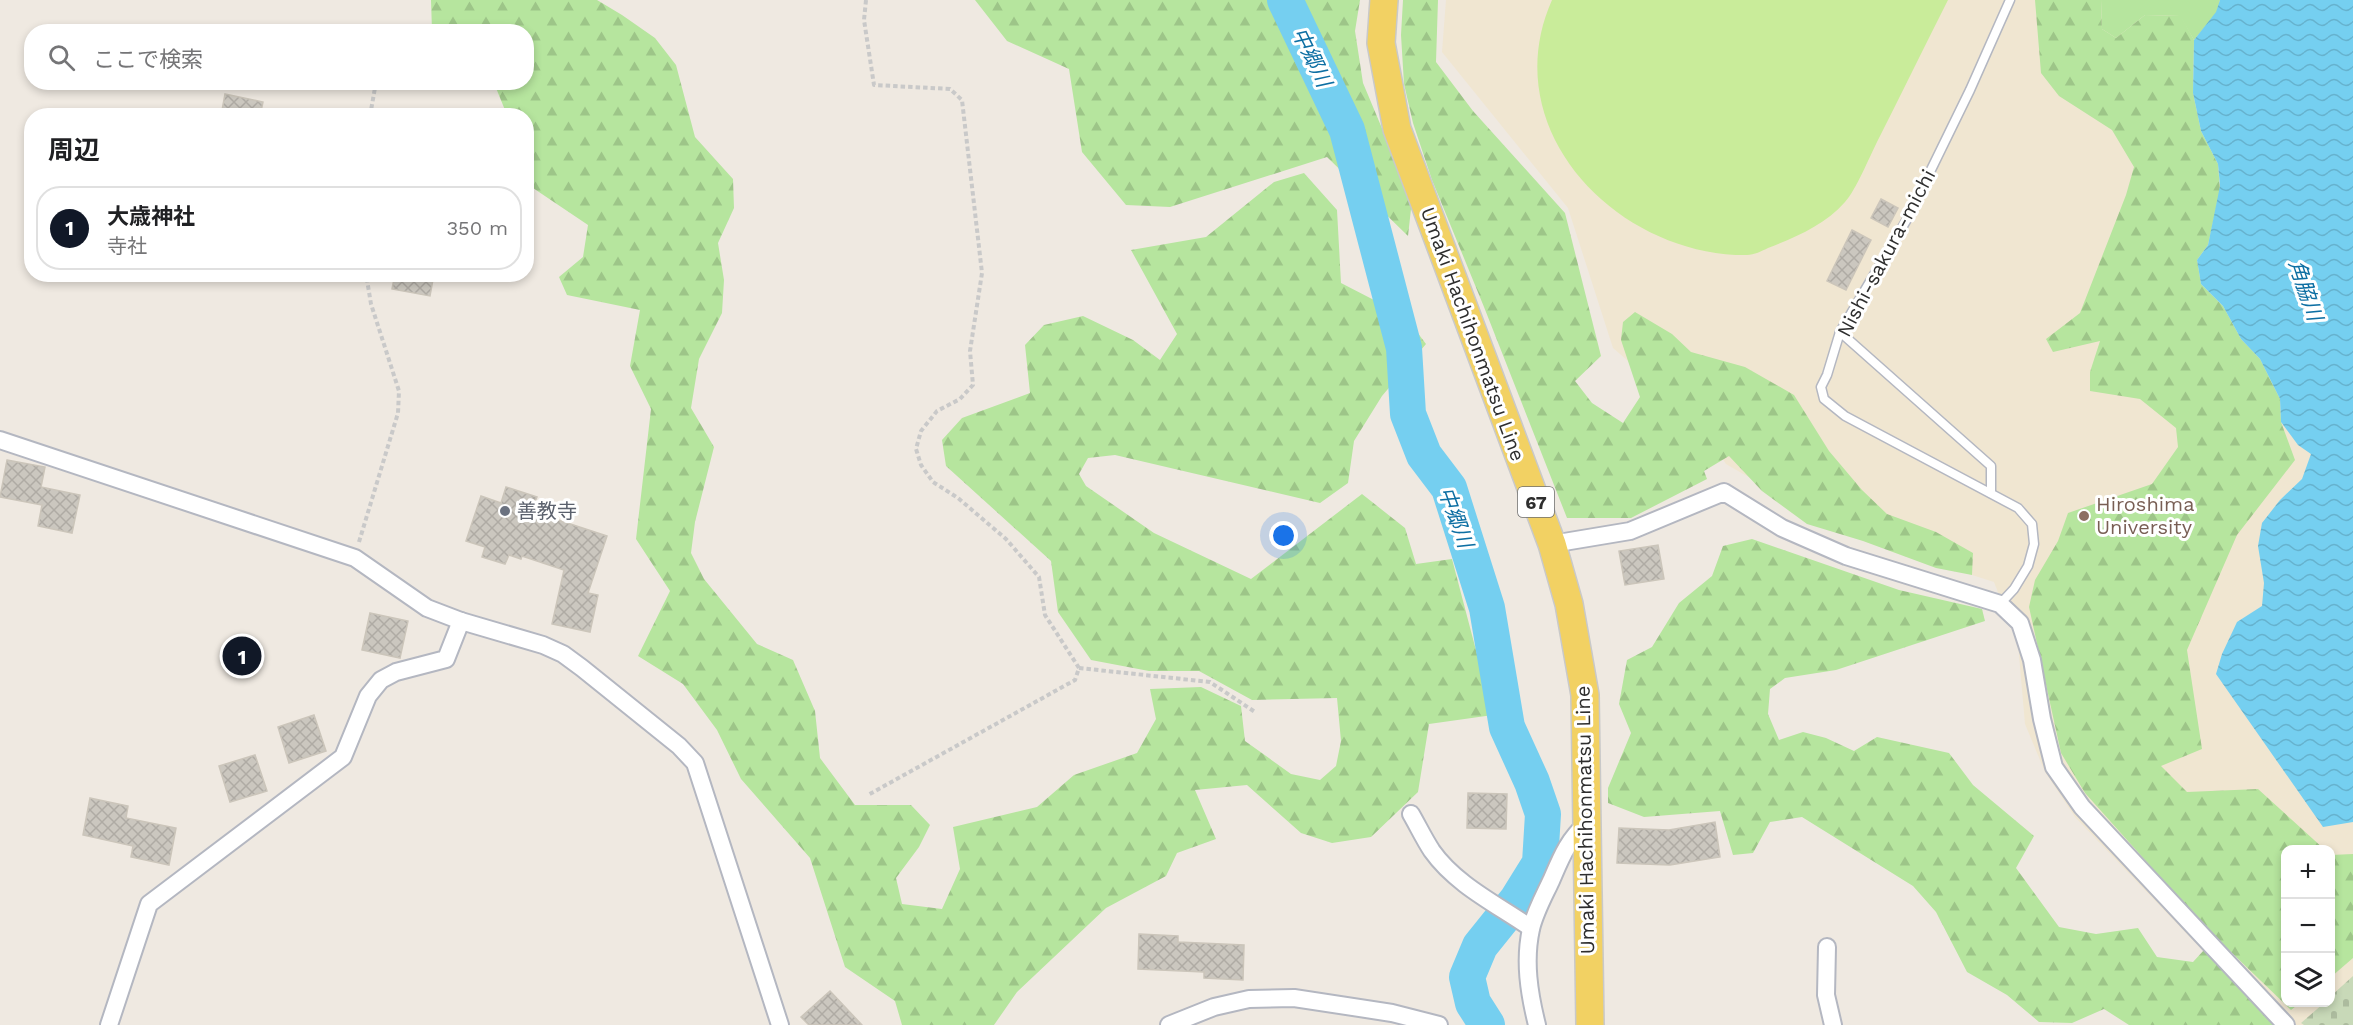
<!DOCTYPE html>
<html lang="ja">
<head>
<meta charset="utf-8">
<style>
  :root { --surface:#fff; --page:#f2f2f2; --text:#202124; --muted:#757577; --line:#e0e0e0; --accent:#111827 }
  body { margin:0; font-family:"Work Sans","Noto Sans JP",sans-serif; background:var(--page); color:var(--text) }
  .controls { position:absolute; right:18px; bottom:18px; display:grid; overflow:hidden; border-radius:12px; box-shadow:0 3px 9px #0003 }
  .controls button { width:54px; height:54px; display:grid; place-items:center; padding:0; border:0; border-bottom:2px solid var(--line); background:var(--surface); color:var(--text); font:30px sans-serif }
  .you { position:absolute; left:1284px; top:536px; width:21px; height:21px; margin:-15px; border:4px solid #fff; border-radius:50%; background:#1a73e8; box-shadow:0 0 0 9px #1a73e833 }
  .badge { display:grid; place-items:center; width:39px; height:39px; border-radius:50%; background:var(--accent); color:#fff; font-size:20px; font-weight:700 }
  .pin { position:absolute; translate:-50% -50%; border:3px solid #fff; box-shadow:0 2px 6px #0006 }
  .list { margin:0; padding:0; list-style:none }
  h2 { display:flex; justify-content:space-between; align-items:center; height:78px; margin:0; padding:0 24px; font-size:26px }
  h2 small { font-size:20px; font-weight:400; color:var(--muted) }
  .list li { display:grid; grid-template-columns:39px 1fr auto; gap:18px; align-items:center; box-sizing:border-box; height:84px; margin:0 12px 12px; padding:0 12px; border:2px solid var(--line); border-radius:24px }
  .list b { display:block; font-size:22px; white-space:nowrap }
  .list p { margin:0; font-size:20px; white-space:nowrap; color:var(--muted) }
  .list em { font-size:20px; font-style:normal; color:var(--muted) }
  .icon { flex:none; width:33px; height:33px; fill:none; stroke:currentColor; stroke-width:2; stroke-linecap:round; stroke-linejoin:round }
  .map { position:relative; flex:none; width:2353px; height:1025px; overflow:hidden }
  .search { position:absolute; background:var(--surface); box-shadow:0 3px 9px #0003; left:24px; top:24px; width:510px; height:66px; display:flex; align-items:center; gap:15px; box-sizing:border-box; padding:0 21px; border-radius:24px; color:var(--muted); font-size:22px }
  .panel { position:absolute; background:var(--surface); box-shadow:0 3px 9px #0003; left:24px; top:108px; width:510px; height:174px; border-radius:24px }
  .map>svg:first-child { display:block }
  .education { fill:#f0e6d1; fill-rule:evenodd }
  .grass { fill:#b6e59e }
  .forest { fill:url(#forest-firs) }
  .cemetery { fill:url(#cemetery-stones) }
  .pitch { fill:#c9ec9a }
  .water { fill:url(#water-waves) }
  .lines { fill:none; stroke-linecap:round; stroke-linejoin:round }
  .river { stroke:#75cff0; stroke-width:36 }
  .building { fill:url(#building-cross-hatch); stroke:#cbc5ba; stroke-width:1.5 }
  .lane-casing { stroke:#b4b7c1; stroke-width:11 }
  .street-casing { stroke:#b4b7c1; stroke-width:20 }
  .primary-casing { stroke:#c9c9c9; stroke-width:30 }
  .path { stroke:#c9c9c9; stroke-width:4; stroke-dasharray:4.5 3; stroke-linecap:butt }
  .lane { stroke:#fff; stroke-width:8 }
  .street { stroke:#fff; stroke-width:16 }
  .primary { stroke:#f2d163; stroke-width:27 }
  .worship-dot { fill:#6b7280; stroke:#fff; stroke-width:2 }
  .education-dot { fill:#8d6e63; stroke:#fff; stroke-width:2 }
  .labels { text-anchor:middle; dominant-baseline:central; stroke-width:6; stroke-linejoin:round; paint-order:stroke }
  .shield { fill:#fff; stroke:#6d6d6d; stroke-width:1.5 }
  .shield-label { font-size:18px; font-weight:bold; fill:#2e2e2e }
  .street-label { font-size:20px; fill:#2e2e2e; stroke:#fff }
  .education-label { font-size:20px; fill:#785e54; stroke:#fff; text-anchor:start }
  .worship-label { font-size:20px; fill:#5b616d; stroke:#fff; text-anchor:start }
  .water-label { font-size:21px; font-style:italic; fill:#0d6fa3; stroke:#fff }
</style>
</head>
<body>
<div class="map">
<svg width="2353" height="1025" viewBox="0 0 2353 1025">
  <defs>
    <pattern id="forest-firs" width="22" height="20" patternUnits="userSpaceOnUse" patternTransform="scale(1.5)"><rect width="22" height="20" fill="#b6e59e"/><path d="M5 1l3.5 6h-7zM16 11l3.5 6h-7z" fill="#9dc588"/></pattern>
    <pattern id="cemetery-stones" width="16" height="16" patternUnits="userSpaceOnUse" patternTransform="scale(1.5)"><rect width="16" height="16" fill="#c8d9b8"/><path d="M2 7V4a2 2 0 0 1 4 0v3zM10 15v-3a2 2 0 0 1 4 0v3z" fill="#acbb9e"/></pattern>
    <pattern id="water-waves" width="16" height="10" patternUnits="userSpaceOnUse" patternTransform="scale(1.5)"><rect width="16" height="10" fill="#75cff0"/><path d="M0 5q4-4 8 0t8 0" fill="none" stroke="#66b2ce"/></pattern>
    <pattern id="building-cross-hatch" width="8" height="8" patternUnits="userSpaceOnUse" patternTransform="scale(1.5)"><rect width="8" height="8" fill="#cbc7bf"/><path d="M0 0l8 8M0 8l8-8" fill="none" stroke="#afaba4"/></pattern>
  </defs>
  <rect width="100%" height="100%" fill="#efe9e1"/>
  <path class="education" d="M 1446,0 L 2353,0 L 2353,1025 L 2274,1025 L 2075,817 L 2045,772 L 2025,724 L 2018,644 L 1994,582 L 1856,538 L 1731,467 L 1726,464 L 1699,422 L 1613,348 L 1568,208 L 1442,52 ZM 2286,850 L 2330,850 L 2330,1002 L 2286,1002 Z"/>
  <path class="grass" d="M 2101,0 L 2220,0 L 2217,12 L 2194,40 L 2180,16 L 2145,15 L 2116,38 L 2102,29 Z"/>
  <g class="forest">
    <path d="M 431,0 L 597,0 L 622,15 L 655,38 L 676,65 L 695,137 L 733,179 L 734,208 L 718,243 L 724,280 L 722,313 L 699,359 L 691,408 L 714,447 L 695,522 L 691,553 L 704,579 L 757,644 L 793,660 L 815,711 L 820,758 L 855,805 L 911,805 L 930,825 L 919,847 L 896,878 L 902,904 L 942,909 L 960,869 L 953,827 L 1037,807 L 1074,775 L 1137,753 L 1156,719 L 1150,689 L 1201,687 L 1241,706 L 1245,741 L 1291,774 L 1320,780 L 1336,766 L 1341,741 L 1337,698 L 1252,700 L 1199,671 L 1149,671 L 1091,660 L 1058,612 L 1051,561 L 946,466 L 942,440 L 962,418 L 1030,393 L 1025,345 L 1044,325 L 1083,316 L 1133,340 L 1160,360 L 1177,334 L 1131,250 L 1206,237 L 1274,182 L 1304,173 L 1337,210 L 1341,283 L 1405,316 L 1426,344 L 1382,396 L 1354,441 L 1348,483 L 1320,503 L 1115,455 L 1088,458 L 1079,474 L 1086,486 L 1154,533 L 1251,579 L 1362,494 L 1405,528 L 1416,564 L 1452,559 L 1493,715 L 1429,724 L 1418,792 L 1371,837 L 1332,843 L 1301,833 L 1247,785 L 1195,790 L 1216,839 L 1177,853 L 1166,876 L 1106,908 L 1017,992 L 994,1025 L 902,1025 L 895,1001 L 845,967 L 810,858 L 741,779 L 717,730 L 683,684 L 638,656 L 670,591 L 636,539 L 651,409 L 630,366 L 640,310 L 567,295 L 559,277 L 583,257 L 588,225 L 533,188 L 527,169 L 526,116 L 507,115 L 494,83 L 526,82 L 526,32 L 432,31 Z"/>
    <path d="M 975,0 L 1360,0 L 1355,31 L 1363,83 L 1412,200 L 1408,236 L 1327,157 L 1170,207 L 1126,205 L 1082,152 L 1069,69 L 1007,41 Z"/>
    <path d="M 1403,0 L 1438,0 L 1436,62 L 1473,111 L 1565,213 L 1601,356 L 1575,381 L 1592,403 L 1623,423 L 1640,397 L 1621,340 L 1623,322 L 1635,312 L 1672,334 L 1691,352 L 1745,367 L 1794,395 L 1829,451 L 1862,490 L 1887,514 L 1936,532 L 1973,553 L 1972,575 L 1936,568 L 1863,541 L 1807,524 L 1762,491 L 1729,456 L 1704,471 L 1707,479 L 1631,518 L 1567,518 L 1484,307 L 1432,180 L 1413,123 L 1404,84 L 1401,35 Z"/>
    <path d="M 2035,0 L 2101,0 L 2102,29 L 2116,38 L 2145,15 L 2181,16 L 2194,40 L 2193,93 L 2201,131 L 2218,164 L 2220,190 L 2208,245 L 2197,260 L 2201,284 L 2223,306 L 2241,339 L 2260,359 L 2280,399 L 2281,422 L 2295,460 L 2237,535 L 2187,650 L 2202,749 L 2161,766 L 2187,792 L 2258,789 L 2324,849 L 2286,850 L 2286,1002 L 2300,1003 L 2291,1010 L 2204,926 L 2085,793 L 2061,753 L 2029,607 L 2035,580 L 2058,541 L 2068,513 L 2152,484 L 2178,447 L 2176,428 L 2140,399 L 2090,391 L 2090,372 L 2100,341 L 2053,352 L 2046,339 L 2080,313 L 2126,195 L 2134,167 L 2112,130 L 2059,96 L 2041,73 Z"/>
    <path d="M 1752,539 L 1899,590 L 1982,609 L 1985,621 L 1836,670 L 1785,678 L 1770,689 L 1768,714 L 1779,740 L 1803,732 L 1826,738 L 1854,751 L 1877,737 L 1949,753 L 1973,785 L 2034,836 L 2016,868 L 2059,927 L 2096,934 L 2138,928 L 2157,957 L 2193,962 L 2204,950 L 2274,1025 L 2129,1025 L 2104,1009 L 2072,1023 L 2039,1022 L 2007,995 L 1967,972 L 1936,912 L 1913,886 L 1802,817 L 1770,822 L 1753,853 L 1733,855 L 1720,811 L 1644,817 L 1608,803 L 1608,788 L 1631,733 L 1619,704 L 1627,660 L 1652,647 L 1679,603 L 1712,576 L 1723,546 Z"/>
    <path d="M 2353,854 L 2353,958 L 2331,977 L 2331,855 Z"/>
  </g>
  <path class="cemetery" d="M 2353,976 L 2353,1025 L 2304,1025 L 2301,1023 L 2324,1003 L 2330,1002 L 2331,996 Z"/>
  <path class="pitch" d="M 1552,0 L 1948,0 C 1924,47 1901,95 1877,142 C 1869,158 1856,190 1845,202 C 1825,225 1796,237 1768,248 C 1762,251 1754,255 1747,255 C 1618,256 1494,130 1552,0 Z"/>
  <path class="water" d="M 2220,0 L 2353,0 L 2353,822 L 2323,827 L 2216,674 L 2222,654 L 2237,622 L 2262,606 L 2264,583 L 2258,546 L 2262,523 L 2280,500 L 2302,479 L 2311,454 L 2298,445 L 2281,422 L 2280,399 L 2260,359 L 2241,339 L 2223,306 L 2201,284 L 2197,260 L 2208,245 L 2220,186 L 2218,164 L 2201,131 L 2193,93 L 2194,40 L 2216,12 Z"/>
  <g class="lines">
    <path class="river" d="M 1285,0 L 1347,130 L 1404,348 L 1408,414 L 1424,455 L 1449,488 L 1487,608 L 1507,727 L 1532,782 L 1543,814 L 1540,863 L 1517,900 L 1480,946 L 1467,977 L 1473,1003 L 1487,1025"/>
  </g>
  <g class="building">
    <path d="M 225,94 L 263,102 L 260,116 L 221,116 Z"/>
    <path d="M 1881,199 L 1898,208 L 1888,227 L 1871,218 Z"/>
    <path d="M 1852,230 L 1871,240 L 1846,290 L 1827,281 Z"/>
    <path d="M 395,274 L 434,274 L 430,296 L 392,289 Z"/>
    <path d="M 7,460 L 45,467 L 41,487 L 80,495 L 72,533 L 38,526 L 42,505 L 0,497 Z"/>
    <path d="M 506,487 L 537,497 L 534,504 L 552,510 L 549,517 L 607,536 L 588,593 L 598,595 L 590,632 L 552,624 L 564,570 L 522,556 L 521,559 L 509,555 L 505,564 L 482,557 L 485,547 L 466,541 L 481,496 L 501,503 Z"/>
    <path d="M 1658,545 L 1664,579 L 1625,585 L 1619,551 Z"/>
    <path d="M 370,613 L 408,621 L 400,658 L 362,650 Z"/>
    <path d="M 314,715 L 326,751 L 289,763 L 278,727 Z"/>
    <path d="M 255,755 L 267,791 L 230,802 L 219,766 Z"/>
    <path d="M 1468,793 L 1507,794 L 1506,829 L 1467,828 Z"/>
    <path d="M 90,798 L 128,806 L 126,818 L 176,828 L 169,865 L 131,857 L 133,846 L 83,835 Z"/>
    <path d="M 1715,822 L 1720,857 L 1670,865 L 1617,863 L 1619,828 L 1669,830 Z"/>
    <path d="M 1139,934 L 1178,936 L 1178,942 L 1244,945 L 1243,980 L 1204,978 L 1204,972 L 1138,969 Z"/>
    <path d="M 830,991 L 862,1025 L 809,1025 L 801,1017 Z"/>
  </g>
  <g class="lines">
    <g class="lane-casing">
      <g id="lane">
        <path d="M 1840,332 L 1991,466 L 1991,493"/>
        <path d="M 2000,604 L 2014,589 L 2028,566 L 2034,544 L 2032,524 L 2018,508 L 1845,416 L 1824,399 L 1821,387 L 1827,375 L 1840,332 L 1906,221 L 1970,90 L 2010,0"/>
      </g>
    </g>
    <g class="street-casing">
      <g id="street">
        <path d="M 0,440 L 355,558 L 427,608 L 461,621 L 543,645 L 563,654 L 582,668 L 679,746 L 695,763 L 780,1025"/>
        <path d="M 1552,544 L 1630,531 L 1724,492 L 1782,528 L 1846,556 L 2000,604 L 2020,623 L 2032,660 L 2042,719 L 2054,767 L 2082,807 L 2286,1025"/>
        <path d="M 1411,814 C 1418,826 1424,839 1432,851 C 1456,885 1498,905 1531,928"/>
        <path d="M 1827,947 L 1826,995 L 1833,1025"/>
        <path d="M 109,1025 L 149,904 L 343,757 L 368,696 L 381,680 L 396,672 L 446,659 L 461,621"/>
        <path d="M 1169,1025 L 1214,1007 L 1249,999 L 1294,998 L 1392,1013 L 1439,1025"/>
        <path d="M 1537,1025 C 1529,993 1524,961 1531,929 C 1535,912 1544,896 1551,881 C 1561,858 1567,841 1587,823"/>
      </g>
    </g>
    <g class="primary-casing">
      <path id="primary" d="M 1384,0 L 1381,43 L 1397,129 L 1552,544 L 1569,604 L 1585,695 L 1590,1025"/>
    </g>
    <g class="path">
      <path d="M 866,0 L 864,20 L 874,85 L 950,89 L 962,100 L 982,273 L 970,351 L 973,385 L 960,399 L 937,411 L 921,431 L 916,449 L 921,465 L 933,482 L 958,498 L 1006,539 L 1039,577 L 1045,615 L 1079,668 L 1075,680 L 868,795"/>
      <path d="M 370,116 L 376,82"/>
      <path d="M 359,542 L 398,413 L 399,391 L 371,304 L 366,274"/>
      <path d="M 1079,668 L 1210,682 L 1255,712"/>
    </g>
    <use href="#lane" class="lane"/>
    <use href="#street" class="street"/>
    <use href="#primary" class="primary"/>
  </g>
  <circle class="worship-dot" cx="505" cy="511" r="6"/>
  <circle class="education-dot" cx="2084" cy="516" r="6"/>
  <g class="labels">
    <rect class="shield" x="1518" y="487" width="36" height="30" rx="4.5"/>
    <g class="shield-label">
      <text x="1536" y="502">67</text>
    </g>
    <g class="street-label">
      <text transform="translate(1886 253) rotate(-62)">Nishi-sakura-michi</text>
      <text transform="translate(1473 334) rotate(70)">Umaki Hachihonmatsu Line</text>
      <text transform="translate(1585 820) rotate(-91)">Umaki Hachihonmatsu Line</text>
    </g>
    <g class="education-label">
      <text x="2096" y="504">Hiroshima<tspan x="2096" dy="23">University</tspan></text>
    </g>
    <g class="worship-label">
      <text x="517" y="511">善教寺</text>
    </g>
    <g class="water-label">
      <text transform="translate(1312 57) rotate(64)">中郷川</text>
      <text transform="translate(2306 290) rotate(71)">角脇川</text>
      <text transform="translate(1456 517) rotate(70)">中郷川</text>
    </g>
  </g>
</svg>
<div class="controls">
<button>+</button>
<button>−</button>
<button><svg class="icon" aria-label="layers" viewBox="0 0 24 24"><path d="M12 4l9 5-9 5-9-5zM3 14l9 5 9-5"/></svg></button>
</div>
<div class="you"></div>
<div class="pin badge" style="left:242px;top:656px">1</div>
<div class="search"><svg class="icon" aria-label="search" viewBox="0 0 24 24"><circle cx="10" cy="10" r="6"/><path d="M15 15l6 6"/></svg>ここで検索</div>
<section class="panel">
<h2>周辺<small></small></h2>
<ul class="list">
<li><span class="badge">1</span><div><b>大歳神社</b><p>寺社</p></div><em>350 m</em></li>
</ul>
</section>
</div>
</body>
</html>
